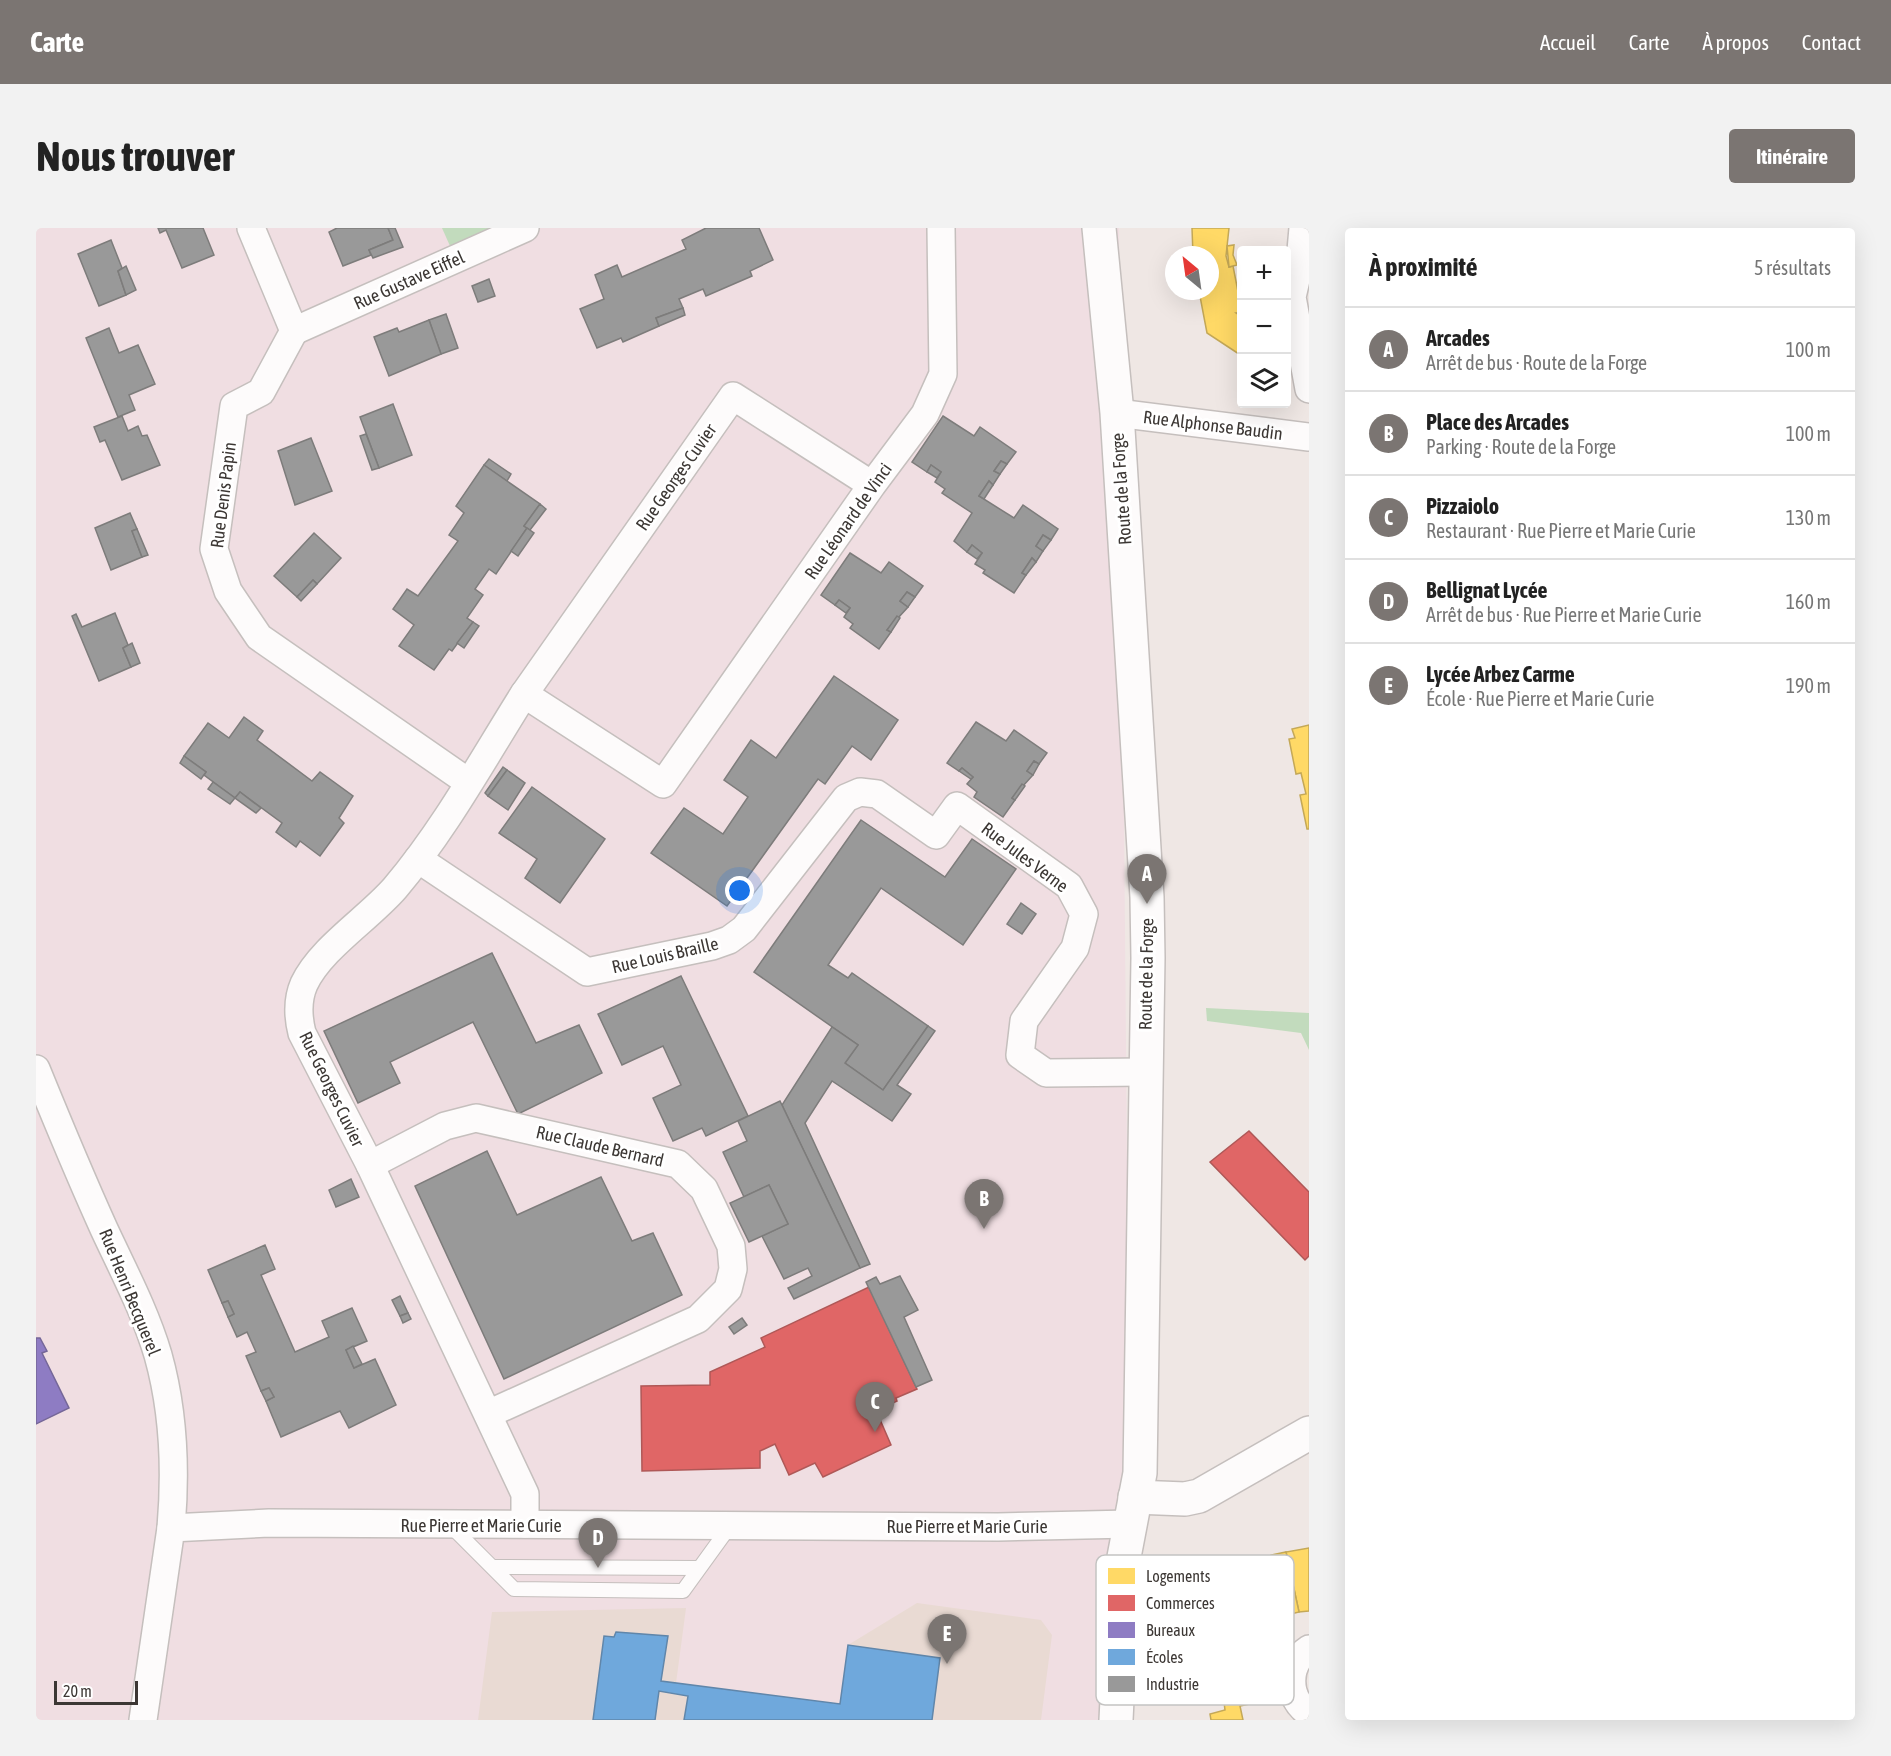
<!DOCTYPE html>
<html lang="fr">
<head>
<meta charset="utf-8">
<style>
  :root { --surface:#fff; --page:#f2f2f2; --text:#222; --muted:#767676; --line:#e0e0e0; --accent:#7b7572 }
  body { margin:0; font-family:"Asap Condensed",sans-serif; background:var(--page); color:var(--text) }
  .controls { position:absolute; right:18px; top:18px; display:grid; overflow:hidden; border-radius:6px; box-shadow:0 6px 24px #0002 }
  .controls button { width:54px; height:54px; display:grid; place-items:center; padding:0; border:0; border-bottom:2px solid var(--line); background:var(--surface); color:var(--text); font:30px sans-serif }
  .compass { position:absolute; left:1129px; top:18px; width:54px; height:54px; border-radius:50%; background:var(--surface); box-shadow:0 6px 24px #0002; rotate:331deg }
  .scale { position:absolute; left:18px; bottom:15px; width:84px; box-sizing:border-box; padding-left:6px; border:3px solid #3c3734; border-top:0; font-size:16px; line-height:21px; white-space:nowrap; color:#3c3734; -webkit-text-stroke:4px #fff; paint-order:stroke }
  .you { position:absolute; left:704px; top:663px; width:21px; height:21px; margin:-15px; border:4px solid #fff; border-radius:50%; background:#1a73e8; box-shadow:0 0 0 9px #1a73e833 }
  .badge { display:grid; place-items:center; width:39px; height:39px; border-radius:50%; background:var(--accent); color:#fff; font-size:20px; font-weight:700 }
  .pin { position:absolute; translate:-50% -50px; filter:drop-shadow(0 2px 3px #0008) }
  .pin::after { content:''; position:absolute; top:32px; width:21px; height:18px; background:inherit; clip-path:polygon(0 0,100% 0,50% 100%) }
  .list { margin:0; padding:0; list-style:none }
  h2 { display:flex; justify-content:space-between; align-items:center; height:78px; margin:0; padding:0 24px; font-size:26px }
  h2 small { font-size:20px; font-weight:400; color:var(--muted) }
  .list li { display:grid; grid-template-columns:39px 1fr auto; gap:18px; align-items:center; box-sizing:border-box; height:84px; padding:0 24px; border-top:2px solid var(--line) }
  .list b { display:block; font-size:22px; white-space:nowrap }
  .list p { margin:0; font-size:20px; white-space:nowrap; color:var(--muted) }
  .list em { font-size:20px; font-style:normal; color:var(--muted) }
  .icon { flex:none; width:33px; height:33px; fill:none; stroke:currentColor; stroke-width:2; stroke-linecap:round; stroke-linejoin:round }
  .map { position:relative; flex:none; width:1273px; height:1492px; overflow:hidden; border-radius:6px }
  header { display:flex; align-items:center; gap:36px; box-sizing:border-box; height:84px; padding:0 30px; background:var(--accent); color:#fff }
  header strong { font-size:28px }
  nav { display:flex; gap:33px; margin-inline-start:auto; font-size:21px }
  .intro { display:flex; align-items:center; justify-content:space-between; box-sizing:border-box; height:144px; padding:0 36px }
  h1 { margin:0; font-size:42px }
  .button { padding:15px 27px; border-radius:6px; background:var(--accent); color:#fff; font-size:21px; font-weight:700 }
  main { display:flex; gap:36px; padding:0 36px }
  aside { flex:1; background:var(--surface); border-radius:6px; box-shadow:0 6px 24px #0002 }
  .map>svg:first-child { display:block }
  .industrial { fill:#f0dee2 }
  .built { fill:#e9dad3 }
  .green { fill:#c2dbbd }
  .homes { fill:#ffd966; stroke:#c4a857; stroke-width:1.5 }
  .shops { fill:#e06666; stroke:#af5857; stroke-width:1.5 }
  .offices { fill:#8e7cc3; stroke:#756798; stroke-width:1.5 }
  .schools { fill:#6fa8dc; stroke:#6086aa; stroke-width:1.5 }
  .industry { fill:#999; stroke:#7d7c7b; stroke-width:1.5 }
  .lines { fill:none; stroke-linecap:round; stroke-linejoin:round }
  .lane-casing { stroke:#c5bfbd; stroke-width:16 }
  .street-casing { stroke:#c5bfbd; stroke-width:30 }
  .secondary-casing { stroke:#c5bfbd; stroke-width:36 }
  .lane { stroke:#fdfbfb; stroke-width:14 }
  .street { stroke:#fdfbfb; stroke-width:27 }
  .secondary { stroke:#fdfbfb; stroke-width:33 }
  .labels { text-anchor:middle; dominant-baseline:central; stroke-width:6; stroke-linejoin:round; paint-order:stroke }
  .street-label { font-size:18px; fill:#3c3734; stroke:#fff }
  .key { fill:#fff; stroke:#c4c3c2; stroke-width:1.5 }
  .key-label { font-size:16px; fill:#3c3734 }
</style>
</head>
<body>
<header>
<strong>Carte</strong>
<nav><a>Accueil</a><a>Carte</a><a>À propos</a><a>Contact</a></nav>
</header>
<div class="intro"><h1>Nous trouver</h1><a class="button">Itinéraire</a></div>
<main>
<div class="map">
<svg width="1273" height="1492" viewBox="0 0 1273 1492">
  <rect width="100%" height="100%" fill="#efe7e4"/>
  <path class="industrial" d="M 0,0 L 1083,0 L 1094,1290 L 1073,1492 L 0,1492 Z"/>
  <path class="built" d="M 881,1375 L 1005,1392 L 1016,1407 L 1005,1492 L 442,1492 L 456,1384 L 650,1380 L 640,1455 L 804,1476 L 812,1417 Z"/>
  <g class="green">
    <path d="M 406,0 L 454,0 L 414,18 Z"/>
    <path d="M 1170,780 L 1273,785 L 1273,822 L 1265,805 L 1171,793 Z"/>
  </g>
  <g class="homes">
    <path d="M 1156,0 L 1193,0 L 1190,28 L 1193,39 L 1197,38 L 1206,84 L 1200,85 L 1206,89 L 1206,128 L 1171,105 L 1163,63 L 1174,63 L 1174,27 L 1157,27 Z"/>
    <path d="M 1198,17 L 1197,27 L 1201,37 L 1193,39 L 1191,18 Z"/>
    <path d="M 1273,497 L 1273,601 L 1271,601 L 1264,567 L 1270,566 L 1265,545 L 1260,546 L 1253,511 L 1259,510 L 1256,501 Z"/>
    <path d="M 1273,1320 L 1273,1383 L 1263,1384 L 1250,1324 Z"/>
    <path d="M 1250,1324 L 1263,1384 L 1247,1388 L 1244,1374 L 1230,1377 L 1233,1392 L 1217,1395 L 1208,1349 L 1236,1343 L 1235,1327 Z"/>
    <path d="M 1213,1444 L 1219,1475 L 1204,1478 L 1207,1492 L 1175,1492 L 1174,1486 L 1189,1482 L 1187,1467 L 1170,1470 L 1167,1454 Z"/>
  </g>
  <g class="shops">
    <path d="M 1213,903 L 1273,964 L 1273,1028 L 1269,1032 L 1174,934 Z"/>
    <path d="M 833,1059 L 881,1161 L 860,1170 L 861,1173 L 850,1178 L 849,1175 L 839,1180 L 855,1217 L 787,1249 L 779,1235 L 753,1247 L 739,1216 L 724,1223 L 724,1240 L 606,1243 L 605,1158 L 674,1157 L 674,1144 L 729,1119 L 725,1110 Z"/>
  </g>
  <path class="offices" d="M 0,1110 L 4,1110 L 11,1123 L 6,1125 L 33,1180 L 0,1196 Z"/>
  <path class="schools" d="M 580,1404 L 632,1408 L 625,1453 L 804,1476 L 812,1417 L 904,1430 L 896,1492 L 648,1492 L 652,1468 L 623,1463 L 619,1492 L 557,1492 L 568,1408 L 578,1409 Z"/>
  <g class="industry">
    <path d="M 122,0 L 167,0 L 178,27 L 146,40 L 130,2 L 124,5 Z"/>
    <path d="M 301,0 L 352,0 L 357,12 L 333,22 L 335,27 L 307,38 L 293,4 Z"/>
    <path d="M 352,0 L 359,0 L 367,19 L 337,30 L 333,22 L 357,12 Z"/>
    <path d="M 670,0 L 723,0 L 737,32 L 714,43 L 716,48 L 670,68 L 667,61 L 643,71 L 647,80 L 620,90 L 623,98 L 587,114 L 585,110 L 561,120 L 544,81 L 568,71 L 559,47 L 581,37 L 586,49 L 650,21 L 646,12 Z"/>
    <path d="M 75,12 L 86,40 L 82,43 L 90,67 L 63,78 L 42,26 Z"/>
    <path d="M 90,38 L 100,62 L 90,67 L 82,43 Z"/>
    <path d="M 453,51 L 459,68 L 442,74 L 436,58 Z"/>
    <path d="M 647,80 L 649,87 L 623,98 L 620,90 Z"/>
    <path d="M 410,86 L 422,120 L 405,126 L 393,92 Z"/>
    <path d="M 393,92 L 405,126 L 353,148 L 338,109 L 361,100 L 363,104 Z"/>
    <path d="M 73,100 L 83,125 L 102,117 L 119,156 L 93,167 L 99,182 L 82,189 L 50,110 Z"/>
    <path d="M 357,176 L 376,227 L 343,240 L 324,189 Z"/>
    <path d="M 86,188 L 92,203 L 102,198 L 106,208 L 111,207 L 124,237 L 86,252 L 69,212 L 64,214 L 58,199 Z"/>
    <path d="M 907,188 L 938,208 L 944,199 L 980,224 L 971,236 L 965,233 L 958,243 L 964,246 L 957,257 L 953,253 L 943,268 L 978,290 L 987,277 L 1022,301 L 1015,312 L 1007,307 L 1000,318 L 1007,323 L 1000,334 L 996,330 L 986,345 L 990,347 L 978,365 L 947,345 L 949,342 L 939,336 L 946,325 L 936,317 L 931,324 L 918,313 L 936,285 L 906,265 L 909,261 L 899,254 L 905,244 L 895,237 L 891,244 L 876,234 Z"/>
    <path d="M 330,206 L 343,240 L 336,242 L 324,208 Z"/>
    <path d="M 275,210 L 296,263 L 259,277 L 242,223 Z"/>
    <path d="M 453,231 L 475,246 L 471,253 L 448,237 Z"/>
    <path d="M 965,233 L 971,236 L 964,246 L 958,243 Z"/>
    <path d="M 448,237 L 504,276 L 488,298 L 491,300 L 460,346 L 453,341 L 439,361 L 447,367 L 431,390 L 437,394 L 416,423 L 413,421 L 398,442 L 363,418 L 378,397 L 357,381 L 371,361 L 382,368 L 422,313 L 413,307 L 428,285 L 420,278 Z"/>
    <path d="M 895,237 L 905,244 L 901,250 L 891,244 Z"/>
    <path d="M 953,253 L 957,257 L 948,271 L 943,268 Z"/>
    <path d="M 504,276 L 510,281 L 494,302 L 488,298 Z"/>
    <path d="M 94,285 L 101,301 L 96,303 L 106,329 L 75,342 L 59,300 Z"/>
    <path d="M 491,300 L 498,305 L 482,328 L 475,323 Z"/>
    <path d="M 101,301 L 112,327 L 106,329 L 96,303 Z"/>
    <path d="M 278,305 L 305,330 L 281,356 L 277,352 L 261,369 L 238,348 Z"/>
    <path d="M 1007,307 L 1015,312 L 1007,323 L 1000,318 Z"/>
    <path d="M 936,317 L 946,325 L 941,331 L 931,324 Z"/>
    <path d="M 814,325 L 845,345 L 853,334 L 887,358 L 879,369 L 871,364 L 864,373 L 872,379 L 851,402 L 855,404 L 843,421 L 814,400 L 817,396 L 808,389 L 814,380 L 803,372 L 799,377 L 785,367 Z"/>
    <path d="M 996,330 L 1000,334 L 990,347 L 986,345 Z"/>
    <path d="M 277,352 L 281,356 L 265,373 L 261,369 Z"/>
    <path d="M 871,364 L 879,369 L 872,379 L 864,373 Z"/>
    <path d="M 803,372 L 814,380 L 810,385 L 799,377 Z"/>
    <path d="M 79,385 L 92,417 L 87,420 L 95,439 L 63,453 L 36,388 L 40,386 L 46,399 Z"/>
    <path d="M 861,388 L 864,390 L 855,404 L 851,402 Z"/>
    <path d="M 437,394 L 443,398 L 428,420 L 421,415 Z"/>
    <path d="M 96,415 L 104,435 L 95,439 L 87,420 Z"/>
    <path d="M 798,448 L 862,492 L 835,532 L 816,518 L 789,556 L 782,551 L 691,678 L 615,625 L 648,580 L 687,606 L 712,569 L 688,552 L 715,512 L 740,530 Z"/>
    <path d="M 208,489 L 227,503 L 221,512 L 276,553 L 284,544 L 317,568 L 303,590 L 308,595 L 284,628 L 264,613 L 260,619 L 240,604 L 246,595 L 204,564 L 199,570 L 168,547 L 170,544 L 148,528 L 172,495 L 193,510 Z"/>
    <path d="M 940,494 L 970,513 L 978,502 L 1011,525 L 1003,536 L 998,533 L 991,543 L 997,547 L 976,570 L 979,572 L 967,589 L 938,569 L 941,564 L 931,556 L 937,549 L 926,540 L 923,543 L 911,535 Z"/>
    <path d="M 148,528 L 170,544 L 165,551 L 144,535 Z"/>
    <path d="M 998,533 L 1003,536 L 997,547 L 991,543 Z"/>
    <path d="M 467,539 L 471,542 L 452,568 L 449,565 Z"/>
    <path d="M 926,540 L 937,549 L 935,551 L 923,543 Z"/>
    <path d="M 471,542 L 489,555 L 472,582 L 452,568 Z"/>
    <path d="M 177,554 L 199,570 L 194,576 L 172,561 Z"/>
    <path d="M 986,556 L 989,558 L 979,572 L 976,570 Z"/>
    <path d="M 496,559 L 569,611 L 524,675 L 489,650 L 501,631 L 463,605 Z"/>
    <path d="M 204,564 L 225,580 L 220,585 L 199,570 Z"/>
    <path d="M 825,592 L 909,649 L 936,611 L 980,641 L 927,717 L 845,660 L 792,737 L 812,750 L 816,745 L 892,798 L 847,862 L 809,835 L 822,817 L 718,744 Z"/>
    <path d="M 985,675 L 1000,686 L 986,706 L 971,696 Z"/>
    <path d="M 456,725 L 500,815 L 543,797 L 566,845 L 482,886 L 437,794 L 354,834 L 364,855 L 322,875 L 288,803 Z"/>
    <path d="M 645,748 L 712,888 L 670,908 L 666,900 L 637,913 L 617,870 L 645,857 L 627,818 L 586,837 L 562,786 Z"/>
    <path d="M 892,798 L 899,803 L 861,857 L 875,866 L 856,893 L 796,853 L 769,895 L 834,1036 L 824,1040 L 746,877 L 796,799 L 822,817 L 809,835 L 847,862 Z"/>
    <path d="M 744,873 L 824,1040 L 758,1071 L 752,1060 L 776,1048 L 772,1040 L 748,1051 L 726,1008 L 752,996 L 733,957 L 708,969 L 687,924 L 711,913 L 702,893 Z"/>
    <path d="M 451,923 L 481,987 L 565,949 L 596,1013 L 617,1005 L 646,1067 L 468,1151 L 379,958 Z"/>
    <path d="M 315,951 L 323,969 L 300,979 L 293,962 Z"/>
    <path d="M 733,957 L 752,996 L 713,1014 L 694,975 Z"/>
    <path d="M 229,1017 L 239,1041 L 225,1047 L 259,1124 L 293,1109 L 286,1093 L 316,1080 L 331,1113 L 310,1122 L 318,1140 L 339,1131 L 360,1177 L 313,1200 L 304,1183 L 245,1209 L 230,1173 L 238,1169 L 233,1160 L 225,1163 L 210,1128 L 220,1124 L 211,1104 L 201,1109 L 192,1089 L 198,1086 L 192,1073 L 186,1075 L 172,1042 Z"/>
    <path d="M 864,1048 L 882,1082 L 868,1089 L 896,1152 L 880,1159 L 830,1054 L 840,1049 L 844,1056 Z"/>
    <path d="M 364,1068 L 372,1085 L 364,1088 L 356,1072 Z"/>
    <path d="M 192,1073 L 198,1086 L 192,1089 L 186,1075 Z"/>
    <path d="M 372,1085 L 375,1091 L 367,1095 L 364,1088 Z"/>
    <path d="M 706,1090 L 711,1097 L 698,1106 L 693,1099 Z"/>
    <path d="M 317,1118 L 326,1136 L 318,1140 L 310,1122 Z"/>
    <path d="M 233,1160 L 238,1169 L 230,1173 L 225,1163 Z"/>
  </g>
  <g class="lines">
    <g class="lane-casing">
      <g id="lane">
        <path d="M 415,1298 L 478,1361 L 647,1363 L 694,1298"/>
        <path d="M 457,1339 L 662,1340"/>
      </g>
    </g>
    <g class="street-casing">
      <g id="street">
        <path d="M 215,0 L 258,103 L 225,164 L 198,178 L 178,321 L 192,363 L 223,409 L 432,554"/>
        <path d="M 1267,0 L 1264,34 L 1256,69 L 1273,161"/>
        <path d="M 258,103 L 489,0"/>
        <path d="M 1081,185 L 1273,209"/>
        <path d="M 836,257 L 697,168 L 488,466 L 627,556 L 836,257 L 889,186 L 907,146 L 905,0"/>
        <path d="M 488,466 C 447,531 409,601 359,660 C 332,691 285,720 268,756 C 261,772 262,789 266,805 L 334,937 L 489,1266 L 489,1296"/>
        <path d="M 382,631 L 551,744 L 676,718 L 693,712 L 708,701 L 810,570 L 824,564 L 841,566 L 900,607 L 921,578 L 1033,658 L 1048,686 L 1039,720 L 988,793 L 984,827 L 1010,845 L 1109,844"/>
        <path d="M 0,841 C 22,895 44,948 68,1001 C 87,1042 109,1083 122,1127 C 138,1184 140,1242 135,1300"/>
        <path d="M 334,937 L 409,898 L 440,890 L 642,936 L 668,961 L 695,1018 L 697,1041 L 692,1061 L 662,1091 L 452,1186"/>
        <path d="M 1273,1421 C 1250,1436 1250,1470 1273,1485"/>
        <path d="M 107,1492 L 135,1300 L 233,1295 L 962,1299 L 1094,1296"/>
      </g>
    </g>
    <g class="secondary-casing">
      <g id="secondary">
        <path d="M 1063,0 L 1081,185 L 1111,669 L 1112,730 L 1104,1245 L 1088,1329 L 1080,1492"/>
        <path d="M 1099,1269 L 1149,1271 L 1163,1268 L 1273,1205"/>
      </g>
    </g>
    <use href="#lane" class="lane"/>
    <use href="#street" class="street"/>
    <use href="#secondary" class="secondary"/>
  </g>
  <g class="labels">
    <g class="street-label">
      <text transform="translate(373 52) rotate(-24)">Rue Gustave Eiffel</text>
      <text transform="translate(1177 197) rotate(7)">Rue Alphonse Baudin</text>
      <text transform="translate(640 249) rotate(-55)">Rue Georges Cuvier</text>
      <text transform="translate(1085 261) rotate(-94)">Route de la Forge</text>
      <text transform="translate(187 267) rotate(-83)">Rue Denis Papin</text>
      <text transform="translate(812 293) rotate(-55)">Rue Léonard de Vinci</text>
      <text transform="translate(989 629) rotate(37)">Rue Jules Verne</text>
      <text transform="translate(629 727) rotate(-13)">Rue Louis Braille</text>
      <text transform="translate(1110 746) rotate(-89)">Route de la Forge</text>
      <text transform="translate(296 861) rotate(64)">Rue Georges Cuvier</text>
      <text transform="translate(564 918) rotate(13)">Rue Claude Bernard</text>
      <text transform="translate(94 1064) rotate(68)">Rue Henri Becquerel</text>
      <text x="445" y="1297">Rue Pierre et Marie Curie</text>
      <text x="931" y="1298">Rue Pierre et Marie Curie</text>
    </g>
  </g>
  <rect x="1060" y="1327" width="198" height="150" rx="9" class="key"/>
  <rect x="1072" y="1340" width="27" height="16" fill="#ffd966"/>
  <rect x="1072" y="1367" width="27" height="16" fill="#e06666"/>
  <rect x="1072" y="1394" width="27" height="16" fill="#8e7cc3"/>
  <rect x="1072" y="1421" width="27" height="16" fill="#6fa8dc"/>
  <rect x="1072" y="1448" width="27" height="16" fill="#999"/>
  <g class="key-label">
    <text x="1110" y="1354">Logements</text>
    <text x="1110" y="1381">Commerces</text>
    <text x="1110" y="1408">Bureaux</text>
    <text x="1110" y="1435">Écoles</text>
    <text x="1110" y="1462">Industrie</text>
  </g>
</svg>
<div class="controls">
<button>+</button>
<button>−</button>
<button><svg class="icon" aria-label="layers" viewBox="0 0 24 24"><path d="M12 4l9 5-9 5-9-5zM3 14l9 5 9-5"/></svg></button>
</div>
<svg class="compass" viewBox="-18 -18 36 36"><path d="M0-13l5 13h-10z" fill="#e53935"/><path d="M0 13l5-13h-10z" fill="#767676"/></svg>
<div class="scale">20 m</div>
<div class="you"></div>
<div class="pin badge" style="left:1111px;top:676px">A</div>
<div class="pin badge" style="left:948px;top:1001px">B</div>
<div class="pin badge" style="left:839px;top:1204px">C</div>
<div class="pin badge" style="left:562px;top:1340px">D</div>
<div class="pin badge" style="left:911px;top:1436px">E</div>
</div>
<aside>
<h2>À proximité<small>5 résultats</small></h2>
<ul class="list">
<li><span class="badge">A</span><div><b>Arcades</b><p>Arrêt de bus · Route de la Forge</p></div><em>100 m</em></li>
<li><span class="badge">B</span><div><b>Place des Arcades</b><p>Parking · Route de la Forge</p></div><em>100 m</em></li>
<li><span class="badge">C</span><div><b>Pizzaiolo</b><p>Restaurant · Rue Pierre et Marie Curie</p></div><em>130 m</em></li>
<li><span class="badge">D</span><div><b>Bellignat Lycée</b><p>Arrêt de bus · Rue Pierre et Marie Curie</p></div><em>160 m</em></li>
<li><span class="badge">E</span><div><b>Lycée Arbez Carme</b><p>École · Rue Pierre et Marie Curie</p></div><em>190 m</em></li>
</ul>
</aside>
</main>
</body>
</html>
